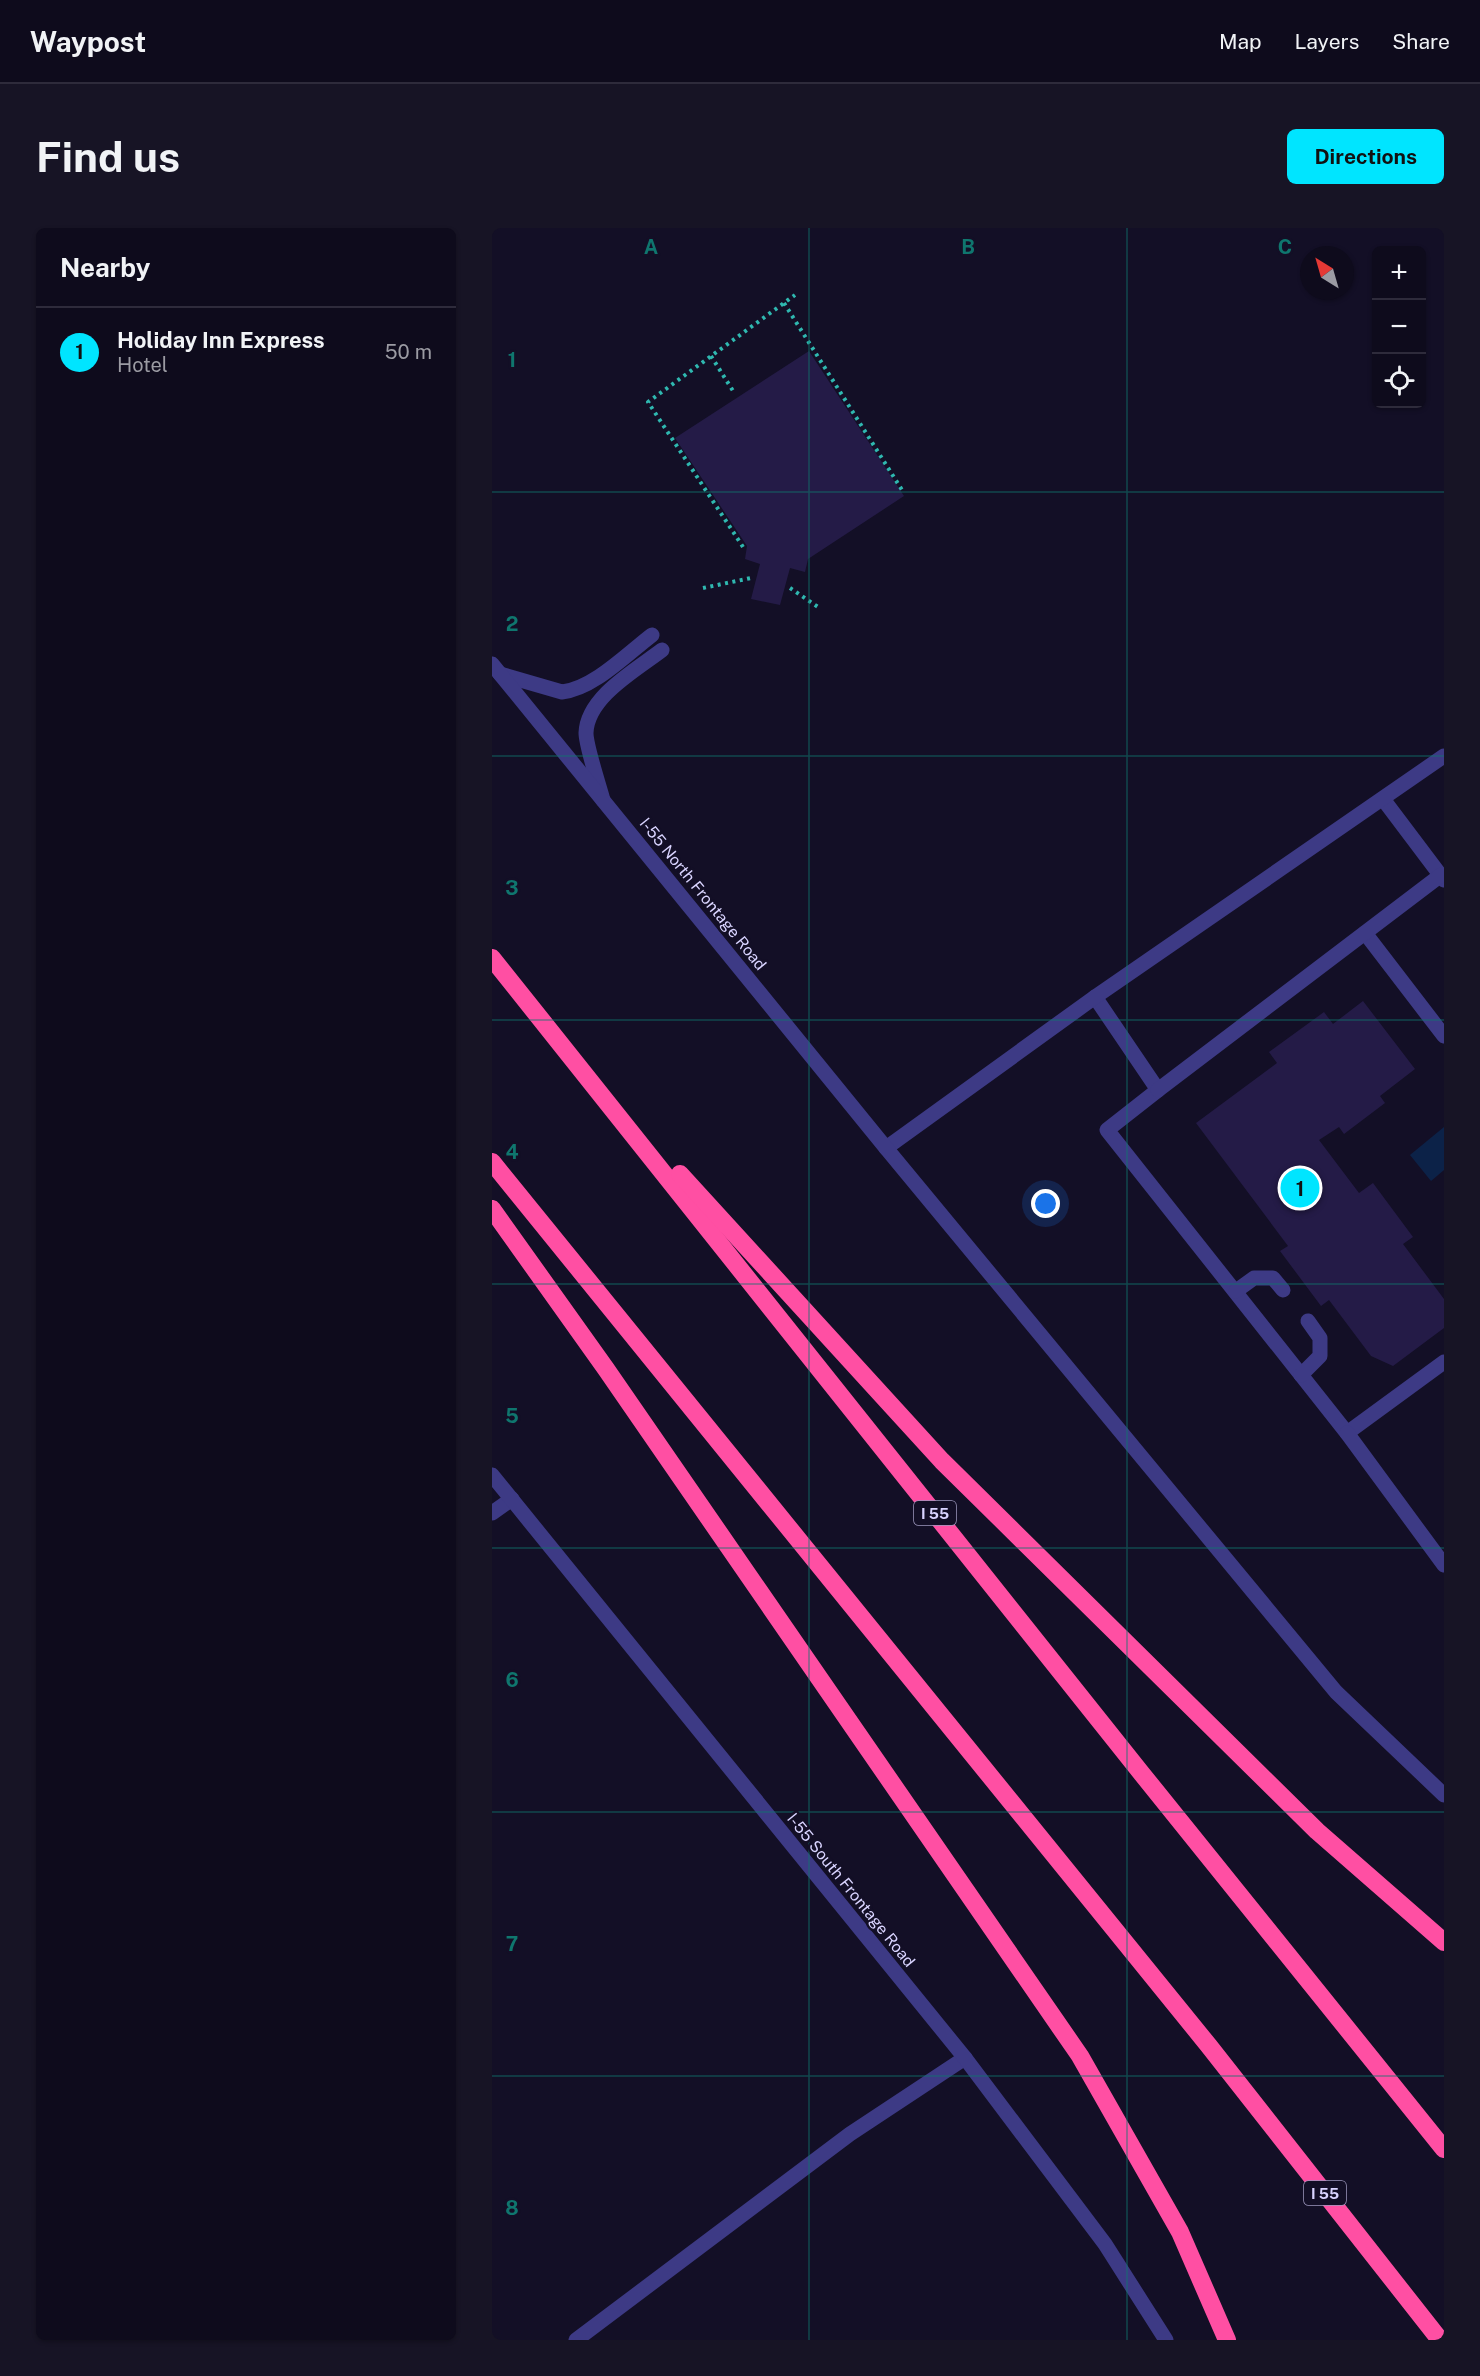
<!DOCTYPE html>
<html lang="en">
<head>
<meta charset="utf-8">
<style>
  :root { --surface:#0e0b1c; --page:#171425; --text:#f1f3f6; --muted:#9b9ba3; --line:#2e2b3b; --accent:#00e5ff }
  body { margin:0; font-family:"Public Sans",sans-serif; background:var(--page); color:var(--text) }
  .controls { position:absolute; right:18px; top:18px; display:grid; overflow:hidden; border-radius:9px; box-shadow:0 2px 4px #0004 }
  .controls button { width:54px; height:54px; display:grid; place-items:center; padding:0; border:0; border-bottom:2px solid var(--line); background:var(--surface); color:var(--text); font:30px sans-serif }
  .compass { position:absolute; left:808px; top:18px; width:54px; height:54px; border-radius:50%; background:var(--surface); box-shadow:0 2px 4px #0004; rotate:323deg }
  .you { position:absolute; left:554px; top:976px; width:21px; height:21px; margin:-15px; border:4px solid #fff; border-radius:50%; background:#1a73e8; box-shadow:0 0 0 9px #1a73e833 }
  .badge { display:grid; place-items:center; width:39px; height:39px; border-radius:50%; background:var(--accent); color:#111; font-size:20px; font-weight:700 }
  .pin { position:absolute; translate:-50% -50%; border:3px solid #fff; box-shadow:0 2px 6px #0006 }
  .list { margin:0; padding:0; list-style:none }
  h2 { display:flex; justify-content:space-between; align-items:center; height:78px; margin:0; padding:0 24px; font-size:26px }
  h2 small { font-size:20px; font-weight:400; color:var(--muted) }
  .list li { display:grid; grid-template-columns:39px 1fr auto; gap:18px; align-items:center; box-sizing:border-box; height:90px; padding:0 24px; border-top:2px solid var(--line) }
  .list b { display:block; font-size:22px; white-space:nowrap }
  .list p { margin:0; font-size:20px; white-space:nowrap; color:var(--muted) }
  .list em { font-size:20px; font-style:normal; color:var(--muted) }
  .icon { flex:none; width:33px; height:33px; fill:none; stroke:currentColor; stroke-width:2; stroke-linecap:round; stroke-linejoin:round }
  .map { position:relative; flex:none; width:952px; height:2112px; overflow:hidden; border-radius:9px }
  header { display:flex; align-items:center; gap:36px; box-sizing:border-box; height:84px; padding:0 30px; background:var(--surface); border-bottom:2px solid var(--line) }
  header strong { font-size:28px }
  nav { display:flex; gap:33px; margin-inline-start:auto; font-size:21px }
  .intro { display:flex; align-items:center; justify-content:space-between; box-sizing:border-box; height:144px; padding:0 36px }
  h1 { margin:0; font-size:42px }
  .button { padding:15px 27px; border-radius:9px; background:var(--accent); color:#111; font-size:21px; font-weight:700 }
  main { display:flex; gap:36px; padding:0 36px }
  aside { flex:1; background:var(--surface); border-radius:9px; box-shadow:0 2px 4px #0004 }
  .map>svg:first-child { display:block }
  .water { fill:#0c2248 }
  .building { fill:#241b47 }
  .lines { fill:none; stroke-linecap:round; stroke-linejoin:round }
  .path { stroke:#2fb8b0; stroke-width:4; stroke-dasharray:3 4.5; stroke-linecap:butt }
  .service { stroke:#3d3a85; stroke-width:15 }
  .minor { stroke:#3d3a85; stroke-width:15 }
  .tertiary { stroke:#3d3a85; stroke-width:15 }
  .motorway { stroke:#ff4fa3; stroke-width:18 }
  .grid { fill:none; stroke:#0f766e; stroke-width:1.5; stroke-opacity:0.55 }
  .labels { text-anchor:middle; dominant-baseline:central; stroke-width:5; stroke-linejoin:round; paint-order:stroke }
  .shield { fill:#130f26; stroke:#9e99be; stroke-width:1.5 }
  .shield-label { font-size:15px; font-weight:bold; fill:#d9d4ff }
  .street-label { font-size:16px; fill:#d9d4ff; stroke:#130f26 }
  .grid-label { font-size:20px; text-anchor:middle; font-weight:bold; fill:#0f766e; stroke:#130f26; stroke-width:5; stroke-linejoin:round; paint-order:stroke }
</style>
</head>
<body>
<header>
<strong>Waypost</strong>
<nav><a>Map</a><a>Layers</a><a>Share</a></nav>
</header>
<div class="intro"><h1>Find us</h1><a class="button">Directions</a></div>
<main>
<aside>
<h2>Nearby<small></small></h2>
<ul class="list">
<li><span class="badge">1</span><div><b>Holiday Inn Express</b><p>Hotel</p></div><em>50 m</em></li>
</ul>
</aside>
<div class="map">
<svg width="952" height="2112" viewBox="0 0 952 2112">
  <rect width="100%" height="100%" fill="#130f26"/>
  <path class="water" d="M 952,899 L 952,942 L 939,953 L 918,927 Z"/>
  <g class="building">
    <path d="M 317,123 L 412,268 L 316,331 L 313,344 L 298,340 L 288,377 L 259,371 L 268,336 L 253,331 L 255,318 L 183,210 Z"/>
    <path d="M 871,773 L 923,841 L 888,868 L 893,875 L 852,906 L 847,899 L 827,912 L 867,965 L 881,955 L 921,1009 L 911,1016 L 952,1071 L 952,1100 L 901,1138 L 879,1128 L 837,1072 L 829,1078 L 788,1023 L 796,1018 L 704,895 L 785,835 L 777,824 L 832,784 L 841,796 Z"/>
  </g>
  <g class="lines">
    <g class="path">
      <path d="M 292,75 L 410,262"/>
      <path d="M 219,128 L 243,166"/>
      <path d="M 251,319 L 156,174 L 303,67"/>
      <path d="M 211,360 L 259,350"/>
      <path d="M 298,360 L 326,379"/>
    </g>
    <g class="service">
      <path d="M 891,571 L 952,652"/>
      <path d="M 873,705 L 952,808"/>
      <path d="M 603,769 L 666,862 L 615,902 L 855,1205 L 952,1134"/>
      <path d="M 666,862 L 949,647"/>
      <path d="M 744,1063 L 762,1050 L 781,1050 L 791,1062"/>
      <path d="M 809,1147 L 828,1128 L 828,1110 L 816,1093"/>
      <path d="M 855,1205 L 952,1337"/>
    </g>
    <g class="minor">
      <path d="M 8,446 L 70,464 C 101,461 135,426 160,407"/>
      <path d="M 111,572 C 107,557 94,518 94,505 C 95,469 144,442 170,422"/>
      <path d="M 394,920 L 603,769 L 952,528"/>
      <path d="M 0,1285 L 20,1271"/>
      <path d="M 84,2112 L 358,1906 L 473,1830"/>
    </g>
    <g class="tertiary">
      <path d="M 0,436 L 394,920 L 844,1464 L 952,1567"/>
      <path d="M 0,1247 L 473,1830 L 613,2016 L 674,2112"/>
    </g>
    <g class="motorway">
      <path d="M 0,730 L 650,1546 L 952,1921"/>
      <path d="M 0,934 L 717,1818 L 948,2112"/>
      <path d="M 188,946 L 450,1233 L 825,1603 L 952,1714"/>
      <path d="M 0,981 L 114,1141 L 588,1828 L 688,2004 L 735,2112"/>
    </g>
  </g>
  <path class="grid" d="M 317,0 L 317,2112M 635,0 L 635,2112M 0,264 L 952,264M 0,528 L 952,528M 0,792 L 952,792M 0,1056 L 952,1056M 0,1320 L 952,1320M 0,1584 L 952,1584M 0,1848 L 952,1848"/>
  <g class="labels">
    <g class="shield">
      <rect x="422" y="1273" width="42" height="24" rx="4.5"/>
      <rect x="812" y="1953" width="42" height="24" rx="4.5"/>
    </g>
    <g class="shield-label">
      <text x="443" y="1285">I 55</text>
      <text x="833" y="1965">I 55</text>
    </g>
    <g class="street-label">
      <text transform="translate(211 666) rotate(51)">I-55 North Frontage Road</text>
      <text transform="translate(359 1662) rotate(51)">I-55 South Frontage Road</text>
    </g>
  </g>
  <g class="grid-label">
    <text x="159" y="26">A</text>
    <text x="476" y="26">B</text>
    <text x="793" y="26">C</text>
    <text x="20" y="139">1</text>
    <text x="20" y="403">2</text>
    <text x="20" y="667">3</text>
    <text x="20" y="931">4</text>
    <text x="20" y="1195">5</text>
    <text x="20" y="1459">6</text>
    <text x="20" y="1723">7</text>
    <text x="20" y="1987">8</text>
  </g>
</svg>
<div class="controls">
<button>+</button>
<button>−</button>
<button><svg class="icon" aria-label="locate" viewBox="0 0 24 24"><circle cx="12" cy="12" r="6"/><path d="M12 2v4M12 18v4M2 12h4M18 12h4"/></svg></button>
</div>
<svg class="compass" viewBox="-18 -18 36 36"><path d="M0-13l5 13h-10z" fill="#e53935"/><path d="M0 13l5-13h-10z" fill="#9b9ba3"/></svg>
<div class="you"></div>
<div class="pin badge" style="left:808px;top:960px">1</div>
</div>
</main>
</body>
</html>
